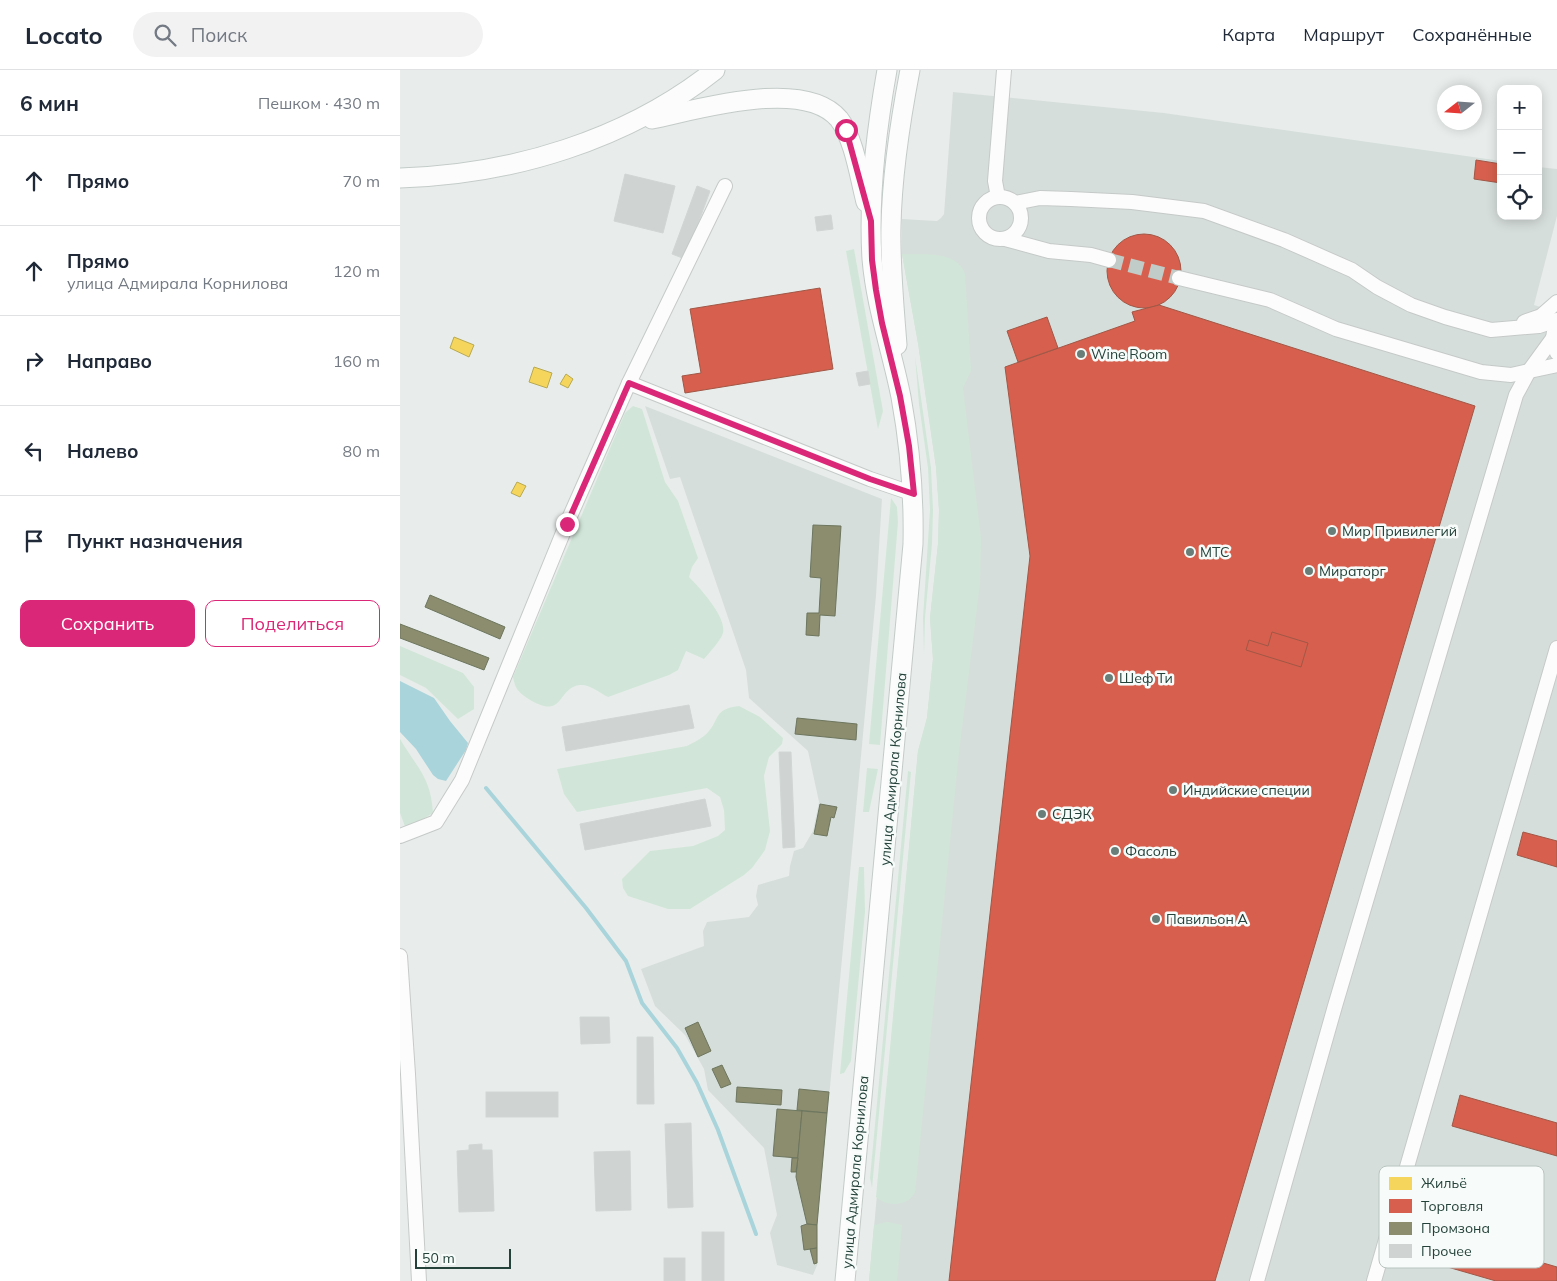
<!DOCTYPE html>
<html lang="ru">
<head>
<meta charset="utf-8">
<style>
  :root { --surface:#fff; --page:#f2f2f3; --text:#1f2937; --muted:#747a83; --line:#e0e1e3; --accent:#db2777 }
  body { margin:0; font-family:Mulish,sans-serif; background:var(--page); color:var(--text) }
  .controls { position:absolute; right:15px; top:15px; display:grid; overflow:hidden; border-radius:10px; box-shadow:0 2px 12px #0003 }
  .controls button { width:45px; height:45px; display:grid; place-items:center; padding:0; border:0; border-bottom:1px solid var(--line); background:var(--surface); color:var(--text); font:25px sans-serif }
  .compass { position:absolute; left:1037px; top:15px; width:45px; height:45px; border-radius:50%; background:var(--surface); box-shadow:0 2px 12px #0003; rotate:253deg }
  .scale { position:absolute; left:15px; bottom:12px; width:96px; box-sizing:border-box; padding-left:5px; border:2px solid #24423a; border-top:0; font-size:14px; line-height:18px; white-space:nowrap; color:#24423a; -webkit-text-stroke:4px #f7fbf9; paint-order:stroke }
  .stop { position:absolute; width:15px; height:15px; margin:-11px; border:4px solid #db2777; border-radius:50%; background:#fff }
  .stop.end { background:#db2777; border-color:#fff; box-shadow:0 1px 5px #0008 }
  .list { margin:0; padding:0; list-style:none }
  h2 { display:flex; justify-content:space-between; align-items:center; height:65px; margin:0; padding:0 20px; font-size:21px }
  h2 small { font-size:16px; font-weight:400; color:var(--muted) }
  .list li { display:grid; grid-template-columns:32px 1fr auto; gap:15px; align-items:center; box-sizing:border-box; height:90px; padding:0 20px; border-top:1px solid var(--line) }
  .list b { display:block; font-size:19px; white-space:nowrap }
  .list p { margin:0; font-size:16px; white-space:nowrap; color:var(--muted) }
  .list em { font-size:16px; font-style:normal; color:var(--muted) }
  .actions { display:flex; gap:10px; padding:15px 20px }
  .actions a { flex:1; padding:11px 0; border:1px solid var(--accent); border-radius:10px; text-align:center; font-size:18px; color:var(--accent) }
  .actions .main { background:var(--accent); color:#fff }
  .icon { flex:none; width:28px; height:28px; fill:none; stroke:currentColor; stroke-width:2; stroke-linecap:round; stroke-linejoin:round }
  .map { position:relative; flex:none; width:1157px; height:1211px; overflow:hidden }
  header { display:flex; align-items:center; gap:30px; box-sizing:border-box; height:70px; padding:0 25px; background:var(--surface); border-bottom:1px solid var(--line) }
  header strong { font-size:24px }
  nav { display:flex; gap:28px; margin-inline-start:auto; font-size:18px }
  .search { width:350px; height:45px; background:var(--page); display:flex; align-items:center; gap:12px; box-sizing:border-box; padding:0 18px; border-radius:28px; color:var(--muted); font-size:19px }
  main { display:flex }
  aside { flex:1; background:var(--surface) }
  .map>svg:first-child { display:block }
  .built { fill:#d6dedb }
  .green { fill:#d1e6d8 }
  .water { fill:#a9d4db }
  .homes { fill:#f6d55c; stroke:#b7a952 }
  .shops { fill:#d6604d; stroke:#a15747 }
  .industry { fill:#8c8c6e; stroke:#6d765e }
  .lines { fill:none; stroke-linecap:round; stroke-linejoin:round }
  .stream { stroke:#a9d4db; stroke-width:4 }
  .building { fill:#cfd4d2; stroke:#d1d6d4 }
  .street-tunnel { stroke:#c1cbc8; stroke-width:14; stroke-dasharray:14 7; stroke-linecap:butt }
  .street-casing { stroke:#c5cac8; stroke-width:16 }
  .secondary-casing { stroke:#c3cbc8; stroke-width:21 }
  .street { stroke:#fcfcfc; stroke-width:14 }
  .secondary { stroke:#fcfcfc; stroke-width:19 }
  .route { stroke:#db2777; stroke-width:6 }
  .poi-dot { fill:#697e78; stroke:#f7fbf9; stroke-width:2 }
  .labels { text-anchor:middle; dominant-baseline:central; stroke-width:5; stroke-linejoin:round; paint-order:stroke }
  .poi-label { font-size:14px; fill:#24423a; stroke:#f7fbf9; text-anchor:start }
  .street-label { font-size:14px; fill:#24423a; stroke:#f7fbf9 }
  .key { fill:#f7fbf9; stroke:#b8c4c0; stroke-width:1 }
  .key-label { font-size:14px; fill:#24423a }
</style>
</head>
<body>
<header>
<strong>Locato</strong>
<div class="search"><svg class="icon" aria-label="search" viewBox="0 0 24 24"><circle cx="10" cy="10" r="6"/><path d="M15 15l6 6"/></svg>Поиск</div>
<nav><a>Карта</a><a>Маршрут</a><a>Сохранённые</a></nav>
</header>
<main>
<aside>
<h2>6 мин<small>Пешком · 430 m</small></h2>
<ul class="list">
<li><svg class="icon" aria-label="ahead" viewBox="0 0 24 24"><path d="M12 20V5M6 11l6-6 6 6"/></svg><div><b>Прямо</b></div><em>70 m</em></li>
<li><svg class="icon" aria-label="ahead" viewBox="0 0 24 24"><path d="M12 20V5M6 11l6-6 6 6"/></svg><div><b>Прямо</b><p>улица Адмирала Корнилова</p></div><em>120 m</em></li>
<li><svg class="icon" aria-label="right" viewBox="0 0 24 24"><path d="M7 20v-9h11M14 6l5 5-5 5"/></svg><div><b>Направо</b></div><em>160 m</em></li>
<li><svg class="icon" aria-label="left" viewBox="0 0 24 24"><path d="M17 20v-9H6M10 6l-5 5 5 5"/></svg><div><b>Налево</b></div><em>80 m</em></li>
<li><svg class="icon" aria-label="arrive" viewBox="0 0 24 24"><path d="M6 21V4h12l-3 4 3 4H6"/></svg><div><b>Пункт назначения</b></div></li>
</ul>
<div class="actions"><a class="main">Сохранить</a><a>Поделиться</a></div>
</aside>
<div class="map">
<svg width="1157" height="1211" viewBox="0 0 1157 1211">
  <rect width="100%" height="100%" fill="#e8edeb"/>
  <g class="built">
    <path d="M 553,22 L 764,43 L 1101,91 L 1101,146 L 1138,146 L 1138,97 L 1157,99 L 1157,146 L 1134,235 L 1157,242 L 1157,1211 L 469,1211 L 518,681 L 527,648 L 533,589 L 530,548 L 538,474 L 539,440 L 536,397 L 518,273 L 502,184 L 502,149 L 537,151 L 541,148 L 544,144 Z"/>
    <path d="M 245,336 L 482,429 L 476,526 L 417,1156 L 418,1193 L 413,1205 L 377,1195 L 370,1163 L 377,1145 L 364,1078 L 308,1020 L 304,999 L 285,965 L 255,936 L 241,899 L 304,876 L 303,861 L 307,852 L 349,847 L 358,835 L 356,826 L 358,815 L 389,806 L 390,796 L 394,781 L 403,778 L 413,761 L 419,732 L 408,681 L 349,628 L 346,600 L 280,407 L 270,409 Z"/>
  </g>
  <g class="green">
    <path d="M 454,179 L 483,341 L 478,359 L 446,181 Z"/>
    <path d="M 502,184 C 522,185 558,180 565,204 L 571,301 L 563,318 L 581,469 L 580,513 L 559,682 L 515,1122 C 508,1137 487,1137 476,1127 L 518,681 L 527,648 L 533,589 L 530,548 L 538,474 L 539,440 L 536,397 L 518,273 Z"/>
    <path d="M 515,286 L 531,398 L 533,440 L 532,474 L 525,548 L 524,585 L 523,548 L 530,440 L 528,398 L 519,334 Z"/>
    <path d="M 233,336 L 242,339 L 265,412 L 278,431 L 298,488 L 292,497 L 289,507 C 299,517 327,547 323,563 C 321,570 309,583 304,589 L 286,581 L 278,600 L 269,605 L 208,627 C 200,623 189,614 180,615 C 156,618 165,652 127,628 C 118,622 115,618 113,607 L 225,343 Z"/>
    <path d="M 491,428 L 497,437 L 498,452 L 480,675 L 469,674 Z"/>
    <path d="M 0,576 L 63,603 L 74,617 L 74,639 L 58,649 L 26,618 L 0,605 Z"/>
    <path d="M 339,636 L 360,647 L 383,668 L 382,674 L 369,687 L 364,706 L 370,761 L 365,780 L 352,798 L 344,805 L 290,839 L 268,839 L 228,826 L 223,818 L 222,809 L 250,781 L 293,776 L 318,766 L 325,760 L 324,740 L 320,727 L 307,718 L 177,742 L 164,724 L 157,699 L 287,676 C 292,673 299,670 304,666 C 321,652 311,639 339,636 Z"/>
    <path d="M 0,669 C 17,698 31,707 33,743 L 6,759 L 0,743 Z"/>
    <path d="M 467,698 L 478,699 L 469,742 L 463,742 Z"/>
    <path d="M 508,701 L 511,702 L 472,1118 L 470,1108 Z"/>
    <path d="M 459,797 L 464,797 L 465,842 L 451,991 L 444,1003 L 440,1004 Z"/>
    <path d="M 487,1152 L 502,1155 L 497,1211 L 469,1211 L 474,1155 Z"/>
  </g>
  <path class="water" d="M 0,611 L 34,628 L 50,651 L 68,673 L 66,680 L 46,711 L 38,709 L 33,705 L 16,679 L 0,662 Z"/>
  <g class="homes">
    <path d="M 54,267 L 74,275 L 69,287 L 50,278 Z"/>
    <path d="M 134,297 L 152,303 L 147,318 L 129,312 Z"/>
    <path d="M 166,304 L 173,309 L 168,318 L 160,314 Z"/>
    <path d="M 117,412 L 126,416 L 120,427 L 111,423 Z"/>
  </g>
  <g class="shops">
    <path d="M 1076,90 L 1101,94 L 1101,113 L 1074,109 Z"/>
    <circle cx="744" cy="201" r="37"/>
    <path d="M 420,218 L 433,299 L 285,323 L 282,306 L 301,303 L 290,239 Z"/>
    <path d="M 759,235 L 1075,336 L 815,1211 L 549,1211 L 630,486 L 605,297 L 735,251 L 732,242 Z"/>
    <path d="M 647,247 L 658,278 L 618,292 L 607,261 Z"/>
    <path d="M 872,562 L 908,573 L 901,597 L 846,580 L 849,570 L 868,576 Z"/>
    <path d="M 1123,762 L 1157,771 L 1157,797 L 1117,785 Z"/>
    <path d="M 1060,1025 L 1157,1053 L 1157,1086 L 1052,1056 Z"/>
    <path d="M 1022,1158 L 1157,1197 L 1157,1211 L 1096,1211 L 1013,1187 Z"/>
  </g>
  <g class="industry">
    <path d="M 413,455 L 441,456 L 435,546 L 420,545 L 419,566 L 406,565 L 407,543 L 419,543 L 421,508 L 410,507 Z"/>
    <path d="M 30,525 L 105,557 L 100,569 L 25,537 Z"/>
    <path d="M 0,554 L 89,588 L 84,600 L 0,568 Z"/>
    <path d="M 397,648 L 457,654 L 456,670 L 395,664 Z"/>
    <path d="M 420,734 L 437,737 L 434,748 L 431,747 L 427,766 L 414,764 Z"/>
    <path d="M 298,952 L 311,981 L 298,987 L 285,958 Z"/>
    <path d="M 322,995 L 331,1014 L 321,1018 L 312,999 Z"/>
    <path d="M 337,1017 L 382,1020 L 381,1035 L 336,1032 Z"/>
    <path d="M 399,1019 L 429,1022 L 427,1043 L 397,1040 Z"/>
    <path d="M 377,1039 L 402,1041 L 398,1088 L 373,1086 Z"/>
    <path d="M 402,1041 L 427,1043 L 417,1155 L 407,1154 L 396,1107 Z"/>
    <path d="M 392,1088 L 398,1088 L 396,1102 L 391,1102 Z"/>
    <path d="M 407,1154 L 417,1155 L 417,1178 L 404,1180 L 401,1156 Z"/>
    <path d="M 417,1178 L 417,1193 L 414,1194 L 410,1179 Z"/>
  </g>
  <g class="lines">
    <path class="stream" d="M 86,718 L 186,838 L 226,891 L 242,933 L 277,978 L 297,1013 L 318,1060 L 356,1164"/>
  </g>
  <g class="building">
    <path d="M 225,104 L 275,116 L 263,163 L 214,151 Z"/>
    <path d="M 297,116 L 310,121 L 285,189 L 272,184 Z"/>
    <path d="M 431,145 L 433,159 L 417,161 L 415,147 Z"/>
    <path d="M 468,301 L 470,314 L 459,316 L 456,303 Z"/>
    <path d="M 289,635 L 294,658 L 166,681 L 162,657 Z"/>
    <path d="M 379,682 L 391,682 L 395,777 L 383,778 Z"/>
    <path d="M 305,729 L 311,756 L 185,780 L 180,754 Z"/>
    <path d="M 180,947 L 209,947 L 210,973 L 181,974 Z"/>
    <path d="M 237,967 L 253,967 L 254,1034 L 237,1034 Z"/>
    <rect x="86" y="1022" width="72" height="25"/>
    <path d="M 291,1053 L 293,1137 L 268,1138 L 265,1054 Z"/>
    <path d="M 82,1074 L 82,1080 L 92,1080 L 94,1141 L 59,1142 L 57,1081 L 69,1080 L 69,1075 Z"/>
    <path d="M 230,1081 L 231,1140 L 196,1141 L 194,1082 Z"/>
    <rect x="302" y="1162" width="22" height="49"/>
    <rect x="264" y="1188" width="21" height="23"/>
  </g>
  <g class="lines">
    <path class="street-tunnel" d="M 709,190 L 779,208"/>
    <g class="street-casing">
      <g id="street">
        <circle cx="600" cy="148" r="21"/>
        <path d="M 598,127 L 595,111 L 604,0"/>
        <path d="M 615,133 L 640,128 L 671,129 L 732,132 L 804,141 L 884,170 L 952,200 L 977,217 L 1011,235 L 1045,247 L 1091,260 L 1139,256 L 1157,250"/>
        <path d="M 605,169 L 649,181 L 691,185 L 709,190"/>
        <path d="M 779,208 L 870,230 L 936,259 L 1081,302 L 1111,305 L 1157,295"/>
        <path d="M 1124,252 L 1141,246 L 1157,232"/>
        <path d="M 1154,262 L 1153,268 L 1157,283"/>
        <path d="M 229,313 L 470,409 L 514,424"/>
        <path d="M 0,766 L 36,752 L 62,710 L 167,453 L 229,313 L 325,116"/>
        <path d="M 0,886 L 8,1004 L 19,1211"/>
        <path d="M 857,1211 L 935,936 L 1116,325 L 1129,301 L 1153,268"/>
        <path d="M 974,1211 L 1157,578"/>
      </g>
    </g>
    <g class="secondary-casing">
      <g id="secondary">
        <path d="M 252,49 C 297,40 404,7 439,49 C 454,68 460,109 466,132"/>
        <path d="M 0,108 C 111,105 227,70 315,0"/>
        <path d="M 497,275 C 494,235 490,196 491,156 C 492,103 500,52 510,0"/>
        <path d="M 445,1211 L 513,474 C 514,424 510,376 501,327 C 492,281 476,237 472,189 C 468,126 476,62 487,0"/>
      </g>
    </g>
    <use href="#street" class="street"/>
    <use href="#secondary" class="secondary"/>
  </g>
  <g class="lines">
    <path class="route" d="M 167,454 L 229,313 L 470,409 L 514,424 L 509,376 L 500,326 L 482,253 L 476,220 L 472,190 L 471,151 L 446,60"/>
  </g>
  <g class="poi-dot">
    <circle cx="681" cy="284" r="5"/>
    <circle cx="932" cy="461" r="5"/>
    <circle cx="790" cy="482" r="5"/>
    <circle cx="909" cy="501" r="5"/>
    <circle cx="709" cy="608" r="5"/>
    <circle cx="773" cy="720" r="5"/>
    <circle cx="642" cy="744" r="5"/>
    <circle cx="715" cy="781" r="5"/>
    <circle cx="756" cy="849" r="5"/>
  </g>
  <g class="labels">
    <g class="poi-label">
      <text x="691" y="284">Wine Room</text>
      <text x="942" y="461">Мир Привилегий</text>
      <text x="800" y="482">МТС</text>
      <text x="919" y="501">Мираторг</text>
      <text x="719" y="608">Шеф Ти</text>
      <text x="783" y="720">Индийские специи</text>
      <text x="652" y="744">СДЭК</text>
      <text x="725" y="781">Фасоль</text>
      <text x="766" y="849">Павильон А</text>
    </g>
    <g class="street-label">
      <text transform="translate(493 699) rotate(-85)">улица Адмирала Корнилова</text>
      <text transform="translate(455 1102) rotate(-85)">улица Адмирала Корнилова</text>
    </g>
  </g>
  <rect x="979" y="1096" width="165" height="102" rx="8" class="key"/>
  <rect x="989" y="1107" width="23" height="13" fill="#f6d55c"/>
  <rect x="989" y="1129" width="23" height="14" fill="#d6604d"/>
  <rect x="989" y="1152" width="23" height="13" fill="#8c8c6e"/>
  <rect x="989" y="1174" width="23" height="14" fill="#cfd4d2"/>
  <g class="key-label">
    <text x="1021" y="1118">Жильё</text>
    <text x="1021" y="1141">Торговля</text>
    <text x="1021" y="1163">Промзона</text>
    <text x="1021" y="1186">Прочее</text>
  </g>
</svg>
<div class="controls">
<button>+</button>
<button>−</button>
<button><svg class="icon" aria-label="locate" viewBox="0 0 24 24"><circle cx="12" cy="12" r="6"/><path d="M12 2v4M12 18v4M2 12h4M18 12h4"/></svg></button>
</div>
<svg class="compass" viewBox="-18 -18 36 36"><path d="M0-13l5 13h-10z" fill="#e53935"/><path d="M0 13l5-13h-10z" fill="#747a83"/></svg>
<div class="scale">50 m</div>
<div class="stop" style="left:446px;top:60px"></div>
<div class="stop end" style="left:167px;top:454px"></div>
</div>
</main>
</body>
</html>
